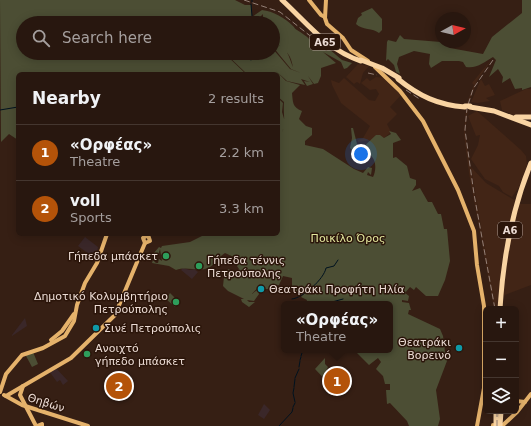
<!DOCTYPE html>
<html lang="en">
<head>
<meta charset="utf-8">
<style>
  :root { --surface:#28170f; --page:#34241d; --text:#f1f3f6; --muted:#a59f9e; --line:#44362f; --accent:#b45309 }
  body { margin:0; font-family:"DejaVu Sans",sans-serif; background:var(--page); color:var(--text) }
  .controls { position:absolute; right:12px; bottom:12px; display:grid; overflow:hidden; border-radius:6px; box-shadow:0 2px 10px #0003 }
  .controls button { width:36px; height:36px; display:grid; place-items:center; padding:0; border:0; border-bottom:1px solid var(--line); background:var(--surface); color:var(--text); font:20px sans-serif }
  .compass { position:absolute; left:435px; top:12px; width:36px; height:36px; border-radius:50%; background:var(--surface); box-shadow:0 2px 10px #0003; rotate:82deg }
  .you { position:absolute; left:361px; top:154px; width:14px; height:14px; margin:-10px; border:3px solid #fff; border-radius:50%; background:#1a73e8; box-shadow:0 0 0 6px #1a73e833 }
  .badge { display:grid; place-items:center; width:26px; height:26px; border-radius:50%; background:var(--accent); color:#fff; font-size:13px; font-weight:700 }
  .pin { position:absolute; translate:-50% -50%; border:2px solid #fff; box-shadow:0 1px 4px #0006 }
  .popup { position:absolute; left:281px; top:301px; width:112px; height:52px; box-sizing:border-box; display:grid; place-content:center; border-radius:6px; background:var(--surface); filter:drop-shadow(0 1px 3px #0005); font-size:13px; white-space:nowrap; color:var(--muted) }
  .popup b { font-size:15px; color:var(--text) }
  .popup::after { content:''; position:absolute; left:50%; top:100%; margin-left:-8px; border:8px solid transparent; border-top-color:var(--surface) }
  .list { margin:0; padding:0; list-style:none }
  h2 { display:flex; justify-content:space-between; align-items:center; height:52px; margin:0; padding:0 16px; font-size:17px }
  h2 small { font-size:13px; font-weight:400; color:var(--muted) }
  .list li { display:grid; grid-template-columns:26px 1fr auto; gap:12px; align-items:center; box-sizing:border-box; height:56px; padding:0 16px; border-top:1px solid var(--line) }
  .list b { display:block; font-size:15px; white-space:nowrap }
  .list p { margin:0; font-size:13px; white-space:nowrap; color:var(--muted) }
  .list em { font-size:13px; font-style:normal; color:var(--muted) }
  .icon { flex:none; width:22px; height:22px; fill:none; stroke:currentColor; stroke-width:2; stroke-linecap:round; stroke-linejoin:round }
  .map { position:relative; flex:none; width:531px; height:426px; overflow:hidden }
  .search { position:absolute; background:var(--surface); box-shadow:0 2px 10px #0003; left:16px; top:16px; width:264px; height:44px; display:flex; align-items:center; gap:10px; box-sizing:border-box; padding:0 14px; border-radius:22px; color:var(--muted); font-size:15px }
  .panel { position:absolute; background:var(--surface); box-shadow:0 2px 10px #0003; left:16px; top:72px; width:264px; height:164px; border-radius:6px }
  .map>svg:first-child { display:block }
  .built { fill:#422516 }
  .education { fill:#3a2729 }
  .green { fill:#4c4e34 }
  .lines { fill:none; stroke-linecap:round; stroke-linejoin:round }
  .stream { stroke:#00121f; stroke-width:1 }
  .major { stroke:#e5b26b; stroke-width:4 }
  .highway { stroke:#f9d4a3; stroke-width:5 }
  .rail { stroke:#948077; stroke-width:1; stroke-dasharray:6 3; stroke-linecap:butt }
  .highway-bridge { stroke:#f9d4a3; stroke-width:5 }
  .leisure-dot { fill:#2e9e5b; stroke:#2b150a; stroke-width:1.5 }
  .culture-dot { fill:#0f9aa8; stroke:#2b150a; stroke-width:1.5 }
  .labels { text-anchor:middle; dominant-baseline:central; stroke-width:3; stroke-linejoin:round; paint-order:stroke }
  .shield { fill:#2b150a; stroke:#b1a097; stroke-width:1 }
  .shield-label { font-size:10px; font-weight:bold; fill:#ebdbd4 }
  .park-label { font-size:11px; fill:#e3e89e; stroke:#2b150a }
  .poi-label { font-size:11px; fill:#ebdbd4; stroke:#2b150a; text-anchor:start }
  .street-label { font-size:11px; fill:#ebdbd4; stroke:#2b150a }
</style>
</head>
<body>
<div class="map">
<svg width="531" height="426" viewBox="0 0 531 426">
  <rect width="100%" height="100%" fill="#361f14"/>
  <g class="built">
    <path d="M 491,60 L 477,81 L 468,105 L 466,105 L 474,85 L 472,83 Z"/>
    <path d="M 358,64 L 369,66 L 363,73 L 360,84 L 357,82 L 354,84 L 346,77 Z"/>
    <path d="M 376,77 L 385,78 L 401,95 L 390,107 L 397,114 L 387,124 L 391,132 L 384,138 L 376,136 L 372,140 L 358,142 L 358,140 L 363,138 L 370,126 L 341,103 L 332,85 L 331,80 L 339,83 L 344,78 L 369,100 L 375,101 L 379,94 L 376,89 L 370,90 L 361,83 L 367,78 L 370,81 Z"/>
    <path d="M 481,79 L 485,86 L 489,84 L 495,95 L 486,98 L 490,101 L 478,103 L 471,102 Z"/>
    <path d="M 526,89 L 531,89 L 531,115 L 515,116 L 502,110 L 500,101 Z"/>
    <path d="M 466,109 L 468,109 L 465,131 L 467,147 L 492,291 L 471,167 L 486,183 L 521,204 L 531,204 L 531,285 L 505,295 L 498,309 L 494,309 L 469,173 L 464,134 Z"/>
    <path d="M 477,111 L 521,150 L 526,156 L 527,165 L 519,187 L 512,197 L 503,192 L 499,186 L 485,179 L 471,159 L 478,145 L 480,135 L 476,136 L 468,116 Z"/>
  </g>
  <g class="education">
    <path d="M 85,237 L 98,247 L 96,259 L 78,246 Z"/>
    <path d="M 183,268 L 190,270 L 194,269 L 198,272 L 192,279 L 181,270 Z"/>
    <path d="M 25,318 L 27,326 L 12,336 L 12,335 Z"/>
    <path d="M 55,367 L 68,381 L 63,385 L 60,380 L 57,382 L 49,371 Z"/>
    <path d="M 264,404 L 270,410 L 264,419 L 258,415 Z"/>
  </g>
  <g class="green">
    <path d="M 0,0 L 235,0 L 245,5 L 251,5 L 252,17 L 262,10 C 273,11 285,18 293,26 C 294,27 296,30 297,30 C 307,36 312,41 320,50 L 323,47 L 326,51 L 329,49 L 342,60 L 352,63 L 347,68 L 344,69 L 341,62 L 323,52 L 336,63 L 321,68 L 321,76 L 318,83 L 314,84 L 308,76 L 313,84 L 307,86 L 304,81 L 310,82 L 301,79 L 305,85 L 287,81 L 276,71 L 286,81 L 300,85 L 292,93 C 293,102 292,107 302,111 L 299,119 L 306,126 L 312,128 L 312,135 L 305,141 L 305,145 L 323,149 L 354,169 L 363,173 L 368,167 L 372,168 L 371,175 L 368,172 L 367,175 L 373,177 C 376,171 377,160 370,155 C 365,151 361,159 350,148 L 352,138 L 351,128 L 353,128 L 358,148 L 361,149 L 376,135 L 380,135 L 384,138 L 391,134 L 389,131 L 396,133 L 401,140 L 393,143 L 393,158 L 396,157 L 407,166 L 410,178 L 416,180 L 416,185 L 412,191 L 420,188 L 428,202 L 432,202 L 438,214 L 441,214 L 444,229 L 447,229 L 450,261 L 445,280 L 438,296 L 426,296 L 416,287 L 414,290 L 410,287 L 405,293 L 409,296 L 408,301 L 402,300 L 402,302 L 409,303 L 411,310 L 409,310 L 408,314 L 440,329 L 443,336 L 445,352 L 450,353 L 436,390 L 440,419 L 438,426 L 409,426 L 407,421 L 390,403 L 387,404 L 386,390 L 390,390 L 390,384 L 385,384 L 383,376 L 376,369 L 381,362 L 378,358 L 369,365 L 357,353 L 356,350 L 390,350 L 390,304 L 306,304 L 307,300 L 301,297 L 305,293 L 301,295 L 292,288 L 292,278 L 283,276 L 279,285 L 272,286 L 268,289 C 259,289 258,286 252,294 L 257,290 L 259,294 L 254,301 L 247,300 L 249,302 L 255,302 L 249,307 L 242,302 L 241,299 L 244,299 L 228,291 L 223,286 L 224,277 L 228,269 L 236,272 L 239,269 L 237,266 L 239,263 L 236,258 L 225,253 C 218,257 215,265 208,268 C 198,272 187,266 176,270 L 169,266 L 152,263 L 153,260 L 156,263 L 158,263 L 159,259 L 162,261 L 160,249 L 158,255 L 153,254 L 159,247 L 161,248 L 162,246 L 190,242 L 206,234 L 278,234 L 278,98 L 283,103 L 282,112 L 285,122 L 282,133 C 286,122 283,114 284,102 L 278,97 L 278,74 L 247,74 L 225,53 L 273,53 L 273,49 L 290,69 L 301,73 L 291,69 L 273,47 L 273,28 L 276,32 L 275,42 C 278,45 282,47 285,50 C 289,54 291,63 293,67 C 290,51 285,52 275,41 L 277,31 L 273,23 L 264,23 L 265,23 L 263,22 L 263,14 L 260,17 L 260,22 L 256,23 L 23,23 L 23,53 L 224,53 L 246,74 L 18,74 L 18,140 L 9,134 L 1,142 Z"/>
    <path d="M 522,0 L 531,0 L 531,87 L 522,90 L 522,88 L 515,89 L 510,78 L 502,83 L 503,77 L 498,69 L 489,77 L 496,60 L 493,57 C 484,62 477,69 466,67 L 463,62 L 459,61 L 442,61 L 431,68 L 429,64 L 430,54 L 414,51 L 399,57 L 397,64 L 400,74 L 396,72 L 394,65 L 388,59 L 386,61 L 387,42 L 388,40 L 396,42 L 400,35 L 404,39 L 441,42 L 450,48 L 483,54 L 492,37 L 522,13 Z"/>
    <path d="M 372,8 L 382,19 L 382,30 L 379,33 C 373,28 362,30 356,24 L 358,18 L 362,15 L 361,13 Z"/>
    <path d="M 170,293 L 179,302 L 175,307 L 166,299 Z"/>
    <path d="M 33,352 L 38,364 L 32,367 L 25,354 Z"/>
    <path d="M 325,358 L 325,364 L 328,367 L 326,371 L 331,376 L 334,373 L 338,376 L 336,379 L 339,376 L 338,374 L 344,381 L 343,390 L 338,393 L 315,369 Z"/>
  </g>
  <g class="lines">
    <g class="stream">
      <path d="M 252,2 L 252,0"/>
      <path d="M 251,4 L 252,16"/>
      <path d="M 252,23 L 252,17"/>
      <path d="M 251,60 L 252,53"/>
      <path d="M 0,110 L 18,107"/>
      <path d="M 292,299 C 303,298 324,279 326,268 L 334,266 L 338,260"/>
      <path d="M 325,304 L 343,299"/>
      <path d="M 302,352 L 303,350"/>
      <path d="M 301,356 L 302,353"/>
      <path d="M 300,360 L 301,357"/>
      <path d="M 299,367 L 300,361"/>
      <path d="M 295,378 L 299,369"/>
      <path d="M 294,387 L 295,379"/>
      <path d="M 294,388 L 293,393 L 295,402"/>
      <path d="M 293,407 L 295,403"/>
      <path d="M 279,426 L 292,412 L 293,408"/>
    </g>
    <g class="major">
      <path d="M 309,0 L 321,15 L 325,17"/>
      <path d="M 326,0 L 325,18 L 327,24 L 343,38 L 351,50 L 368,61"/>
      <path d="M 375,67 L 400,91 L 423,121 L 458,190 L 474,231 L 477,265 L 484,306 L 484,388 L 477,426"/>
      <path d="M 145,243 L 150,241 L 148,235"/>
      <path d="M 145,243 L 143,238 L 148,235"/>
      <path d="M 51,340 L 62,331 L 74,314"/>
      <path d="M 23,386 L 20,395 L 36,426"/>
      <path d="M 0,392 L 6,374 L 22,355 L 43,348 L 65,336 L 74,321 L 77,305 L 85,283 L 97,263 L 107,234"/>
      <path d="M 4,395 L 22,405 L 88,426"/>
      <path d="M 6,396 L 71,358 L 115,315 L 145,243"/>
      <path d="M 516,401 L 525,402"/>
      <path d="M 37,426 L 42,424 L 42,426"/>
      <path d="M 493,426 L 493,425"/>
      <path d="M 502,426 L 517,412 L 531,394"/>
    </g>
    <g class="highway">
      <path d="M 282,0 C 307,23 327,50 361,61"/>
      <path d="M 398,79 C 419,96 438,105 465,107"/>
      <path d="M 470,107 L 494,111 L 531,125"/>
      <path d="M 516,117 L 531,117"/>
      <path d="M 500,309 C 503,259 512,209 531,163"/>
      <path d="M 496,426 L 496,411"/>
      <path d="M 500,426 L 501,411"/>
    </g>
    <g class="rail">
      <path d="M 244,0 L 280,12 L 328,50"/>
      <path d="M 493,60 L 473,89 L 467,108 L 465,130 L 474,194 L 495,309"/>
      <path d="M 368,73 L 377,75"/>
      <path d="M 406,90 L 421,100"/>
      <path d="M 497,426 L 497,411"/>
    </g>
    <g class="highway-bridge">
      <path d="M 361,60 L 382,68 L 399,78"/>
      <path d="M 465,106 L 470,106"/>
    </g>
  </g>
  <g class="leisure-dot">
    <circle cx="166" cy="256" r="4"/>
    <circle cx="199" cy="266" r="4"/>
    <circle cx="176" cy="302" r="4"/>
    <circle cx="87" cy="354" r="4"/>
  </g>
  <g class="culture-dot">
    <circle cx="261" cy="289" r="4"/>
    <circle cx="96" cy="328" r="4"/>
    <circle cx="459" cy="348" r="4"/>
  </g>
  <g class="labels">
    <g class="shield">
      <rect x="310" y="34" width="30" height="16" rx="3"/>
      <rect x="498" y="222" width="24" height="16" rx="3"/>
    </g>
    <g class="shield-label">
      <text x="325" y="42">Α65</text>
      <text x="510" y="230">Α6</text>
    </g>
    <g class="park-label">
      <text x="348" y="238">Ποικίλο Όρος</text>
    </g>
    <g class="poi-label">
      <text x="158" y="256" text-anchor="end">Γήπεδα μπάσκετ</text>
      <text x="207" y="260">Γήπεδα τέννις<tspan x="207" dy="13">Πετρούπολης</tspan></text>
      <text x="269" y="289">Θεατράκι Προφήτη Ηλία</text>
      <text x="168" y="296" text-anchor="end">Δημοτικό Κολυμβητήριο<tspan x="168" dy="13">Πετρούπολης</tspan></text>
      <text x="104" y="328">Σινέ Πετρούπολις</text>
      <text x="451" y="342" text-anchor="end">Θεατράκι<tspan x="451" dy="13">Βορεινό</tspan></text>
      <text x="95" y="348">Ανοιχτό<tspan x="95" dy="13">γήπεδο μπάσκετ</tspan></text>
    </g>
    <g class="street-label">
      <text transform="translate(46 403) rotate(18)">Θηβών</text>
    </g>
  </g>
</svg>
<div class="controls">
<button>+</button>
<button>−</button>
<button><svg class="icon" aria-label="layers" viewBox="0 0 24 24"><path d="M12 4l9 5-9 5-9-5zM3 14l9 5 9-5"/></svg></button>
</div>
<svg class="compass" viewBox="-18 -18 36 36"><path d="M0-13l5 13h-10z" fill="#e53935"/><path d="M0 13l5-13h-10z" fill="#a59f9e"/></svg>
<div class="you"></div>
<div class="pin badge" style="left:337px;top:381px">1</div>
<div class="popup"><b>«Ορφέας»</b>Theatre</div>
<div class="pin badge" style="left:119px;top:386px">2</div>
<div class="search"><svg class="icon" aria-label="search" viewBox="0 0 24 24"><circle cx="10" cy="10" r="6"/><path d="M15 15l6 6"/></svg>Search here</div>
<section class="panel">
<h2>Nearby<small>2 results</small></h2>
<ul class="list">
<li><span class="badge">1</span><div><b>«Ορφέας»</b><p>Theatre</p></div><em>2.2 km</em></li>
<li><span class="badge">2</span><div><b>voll</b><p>Sports</p></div><em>3.3 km</em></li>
</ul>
</section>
</div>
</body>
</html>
